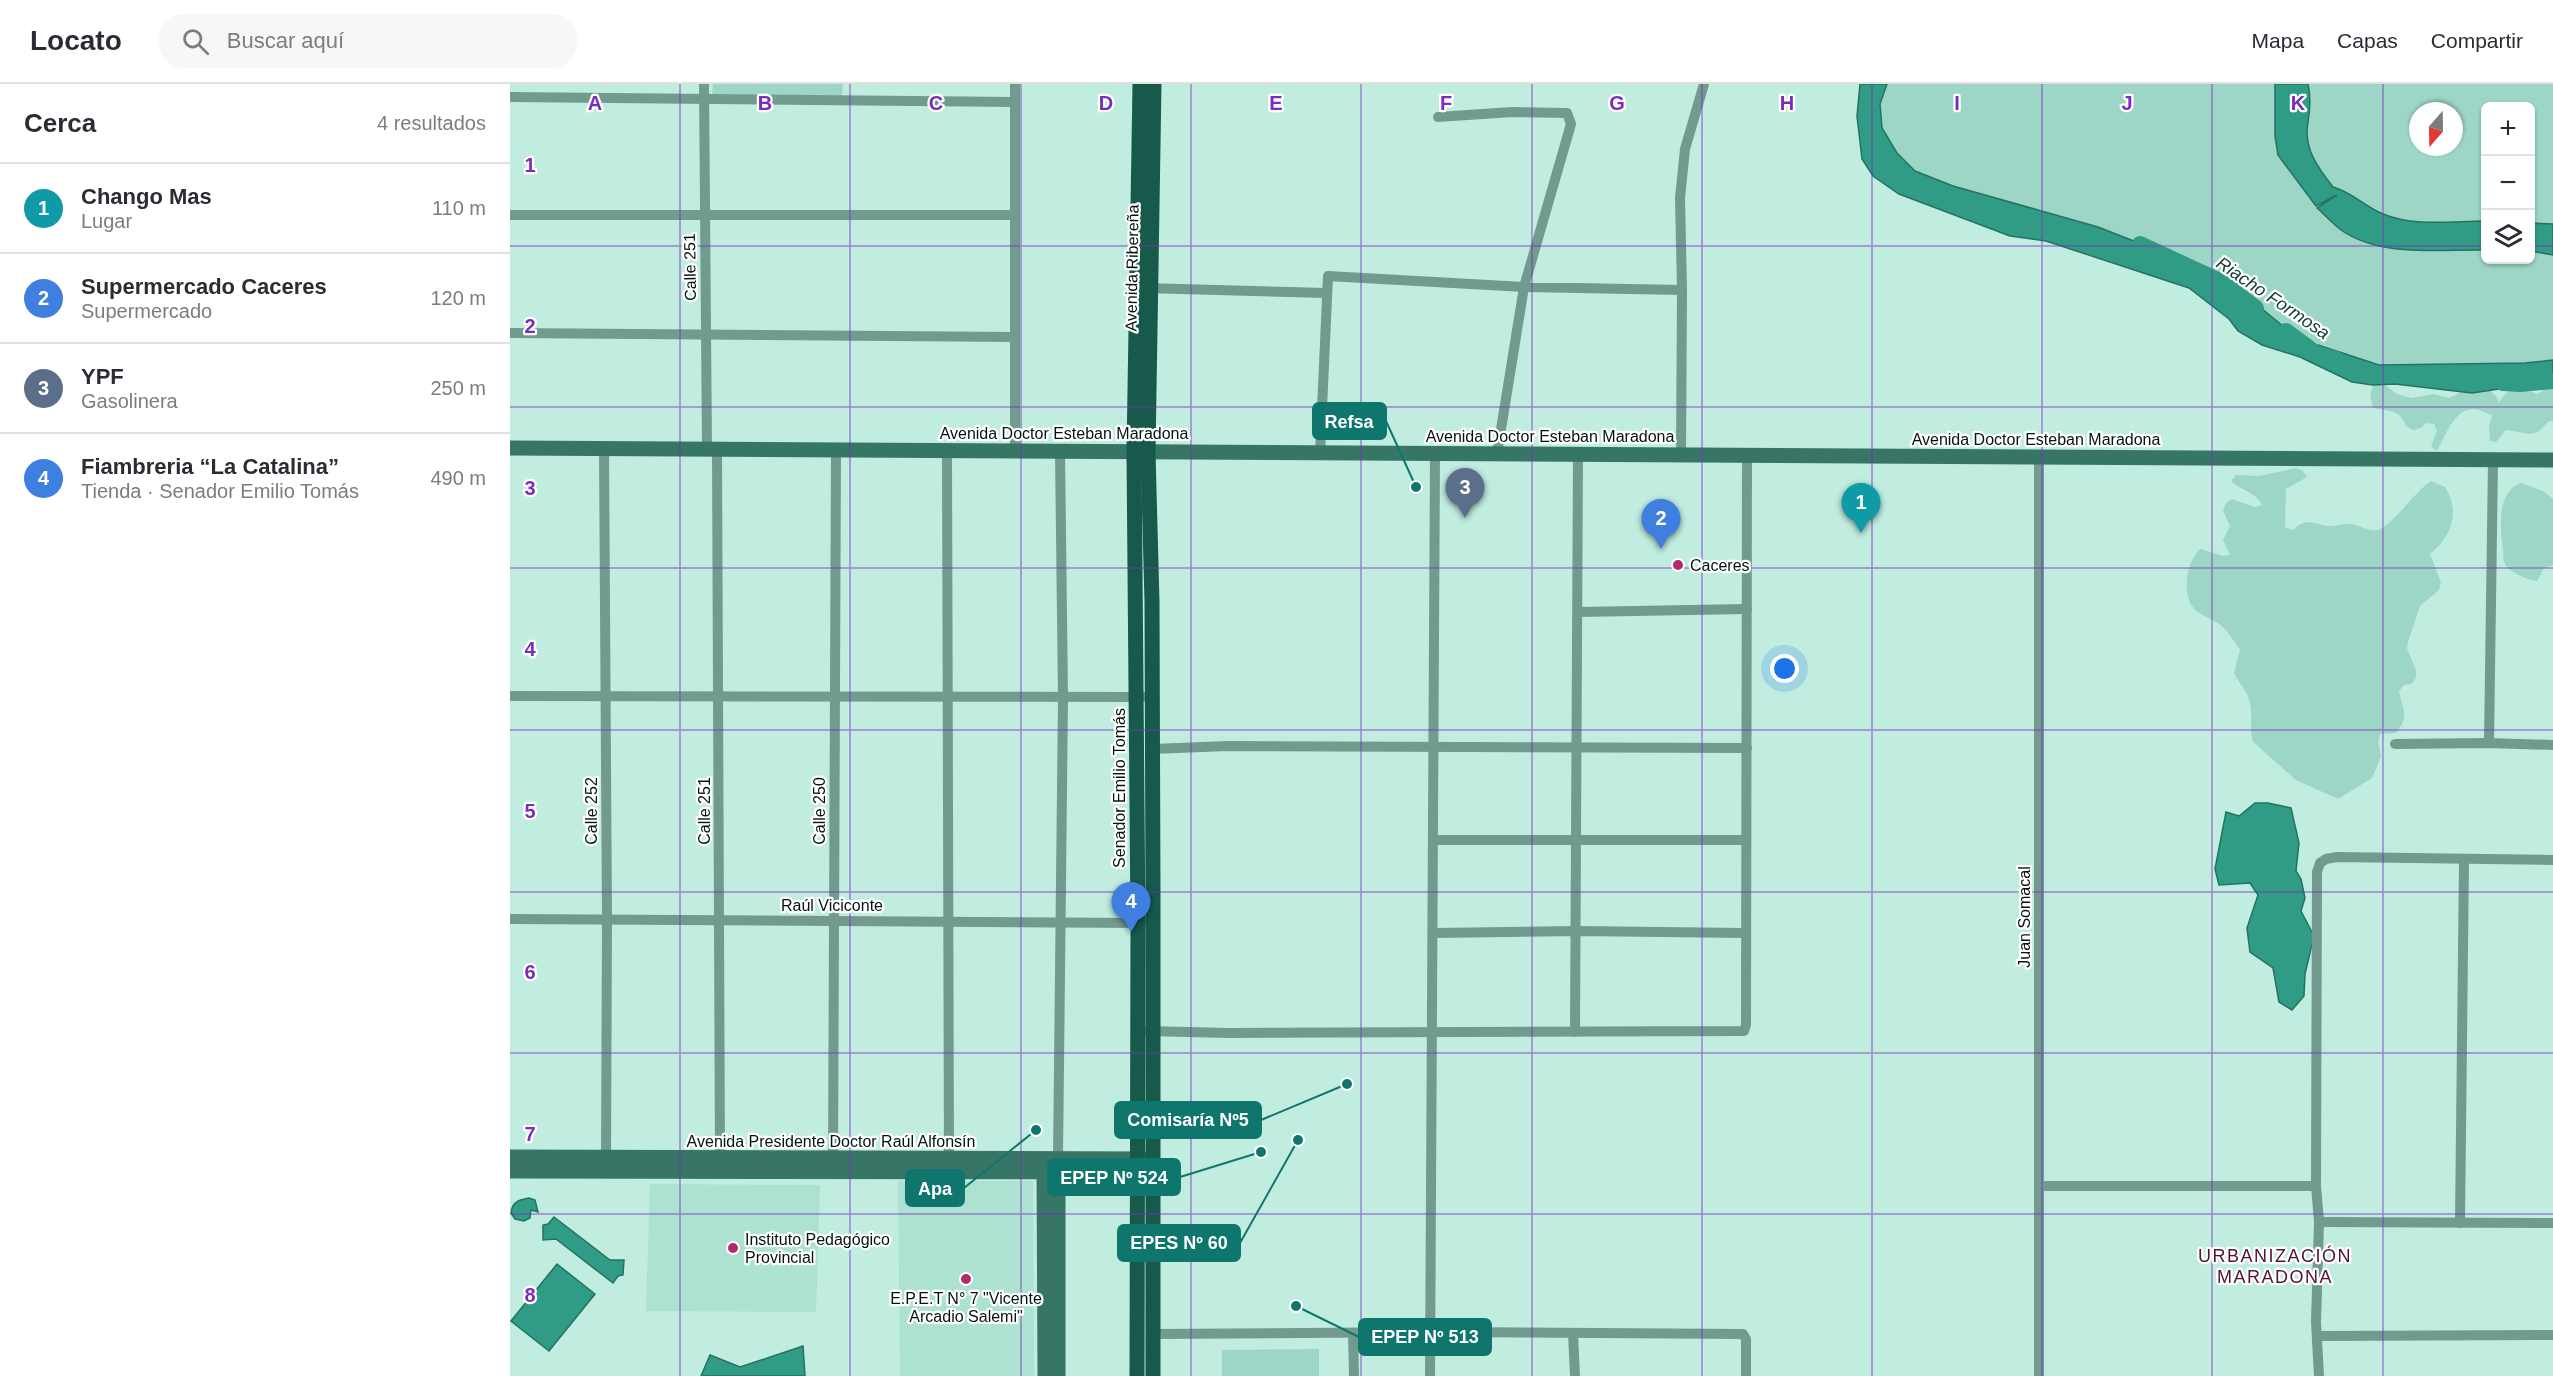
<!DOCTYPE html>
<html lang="es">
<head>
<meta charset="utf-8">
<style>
  :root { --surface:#fff; --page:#f7f7f7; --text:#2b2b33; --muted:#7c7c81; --line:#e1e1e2; --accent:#0f766e }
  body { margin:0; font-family:Helvetica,sans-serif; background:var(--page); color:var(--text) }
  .controls { position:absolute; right:18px; top:18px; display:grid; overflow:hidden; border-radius:9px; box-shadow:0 2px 4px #0004 }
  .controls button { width:54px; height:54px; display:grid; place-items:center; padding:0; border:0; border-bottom:2px solid var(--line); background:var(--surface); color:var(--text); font:30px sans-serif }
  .compass { position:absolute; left:1899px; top:18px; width:54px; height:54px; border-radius:50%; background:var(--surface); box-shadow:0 2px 4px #0004; rotate:200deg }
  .you { position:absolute; left:1275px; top:585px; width:21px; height:21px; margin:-15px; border:4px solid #fff; border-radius:50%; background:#1a73e8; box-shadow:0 0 0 9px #1a73e833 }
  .badge { display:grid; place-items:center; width:39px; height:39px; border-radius:50%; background:var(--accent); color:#fff; font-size:20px; font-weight:700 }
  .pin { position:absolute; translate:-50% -50px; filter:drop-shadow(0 2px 3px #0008) }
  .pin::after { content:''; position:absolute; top:32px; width:21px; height:18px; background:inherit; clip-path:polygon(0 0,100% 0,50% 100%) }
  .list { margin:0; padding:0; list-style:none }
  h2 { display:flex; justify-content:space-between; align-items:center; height:78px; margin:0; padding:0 24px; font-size:26px }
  h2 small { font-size:20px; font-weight:400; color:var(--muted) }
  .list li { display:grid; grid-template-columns:39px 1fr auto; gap:18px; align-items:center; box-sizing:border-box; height:90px; padding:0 24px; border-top:2px solid var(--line) }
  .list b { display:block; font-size:22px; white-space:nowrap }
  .list p { margin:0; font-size:20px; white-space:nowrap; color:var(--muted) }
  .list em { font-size:20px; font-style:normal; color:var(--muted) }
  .icon { flex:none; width:33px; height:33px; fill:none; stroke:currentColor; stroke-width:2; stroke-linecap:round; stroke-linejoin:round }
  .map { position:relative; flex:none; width:2043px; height:1292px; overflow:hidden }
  header { display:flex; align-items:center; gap:36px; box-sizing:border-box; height:84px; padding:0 30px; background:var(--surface); border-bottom:2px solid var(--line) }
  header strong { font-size:28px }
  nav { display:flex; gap:33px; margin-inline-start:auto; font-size:21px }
  .search { width:420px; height:54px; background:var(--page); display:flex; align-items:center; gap:15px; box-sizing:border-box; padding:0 21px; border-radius:33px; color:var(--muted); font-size:22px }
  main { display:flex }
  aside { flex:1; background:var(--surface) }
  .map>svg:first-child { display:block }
  .built { fill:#ade1d2 }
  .green { fill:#9dd5c6; fill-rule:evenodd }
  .water { fill:#319c85; stroke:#247362; stroke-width:1.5 }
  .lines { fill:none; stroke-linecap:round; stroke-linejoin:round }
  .river { stroke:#319c85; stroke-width:16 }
  .minor { stroke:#739a8f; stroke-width:10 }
  .secondary { stroke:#377667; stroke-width:15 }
  .primary { stroke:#175a4c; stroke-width:15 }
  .grid { fill:none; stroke:#7b2cbf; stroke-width:1.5; stroke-opacity:0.55 }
  .poi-dot { fill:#b22a6d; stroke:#fff; stroke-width:2 }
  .labels { text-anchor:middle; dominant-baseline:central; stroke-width:4.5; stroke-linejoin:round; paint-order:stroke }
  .street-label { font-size:16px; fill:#04130f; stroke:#fff }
  .poi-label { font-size:16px; fill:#04130f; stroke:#fff; text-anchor:start }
  .water-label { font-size:18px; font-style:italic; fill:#124036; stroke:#fff }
  .neighbourhood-label { font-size:18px; letter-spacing:1.5px; fill:#541332; stroke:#fff }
  .grid-label { font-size:20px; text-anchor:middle; font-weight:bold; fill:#7b2cbf; stroke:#fff; stroke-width:4.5; stroke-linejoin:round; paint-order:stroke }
  .leader { fill:none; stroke:#0f766e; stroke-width:2 }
  .callout-dot { fill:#0f766e; stroke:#fff; stroke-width:2 }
  .callout { fill:#0f766e; stroke:#0f766e; stroke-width:2 }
  .callout-label { font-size:18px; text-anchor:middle; font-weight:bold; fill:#fff }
</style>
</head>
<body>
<header>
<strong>Locato</strong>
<div class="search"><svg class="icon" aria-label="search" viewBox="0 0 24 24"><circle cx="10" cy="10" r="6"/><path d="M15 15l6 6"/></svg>Buscar aquí</div>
<nav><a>Mapa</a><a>Capas</a><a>Compartir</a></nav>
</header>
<main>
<aside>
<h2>Cerca<small>4 resultados</small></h2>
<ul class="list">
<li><span class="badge" style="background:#0f9aa8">1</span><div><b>Chango Mas</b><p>Lugar</p></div><em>110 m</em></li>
<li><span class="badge" style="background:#3f7fe0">2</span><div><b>Supermercado Caceres</b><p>Supermercado</p></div><em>120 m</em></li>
<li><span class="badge" style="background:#5c6f8a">3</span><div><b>YPF</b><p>Gasolinera</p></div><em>250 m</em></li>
<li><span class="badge" style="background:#3f7fe0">4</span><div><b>Fiambreria “La Catalina”</b><p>Tienda · Senador Emilio Tomás</p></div><em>490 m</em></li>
</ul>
</aside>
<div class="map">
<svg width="2043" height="1292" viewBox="0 0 2043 1292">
  <rect width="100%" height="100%" fill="#c1ede1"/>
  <g class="built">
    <path d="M 388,1097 L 523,1097 L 524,1292 L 390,1292 Z"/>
    <path d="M 140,1100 L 310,1101 L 306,1228 L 136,1227 Z"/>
  </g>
  <g class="green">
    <path d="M 203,0 L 333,0 L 332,12 L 202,10 Z"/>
    <path d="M 1368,0 L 1780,0 L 1807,105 L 1853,136 L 1975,150 L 1976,176 L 2020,176 L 2021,151 L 2043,153 L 2043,294 L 1892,291 L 1807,270 L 1712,198 L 1636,162 L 1415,101 L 1365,45 Z"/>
    <path d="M 1796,0 L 2043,0 L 2043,140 L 2021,139 L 2020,22 L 1976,22 L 1975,137 C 1943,137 1904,142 1872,130 C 1854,122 1842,108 1823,103 L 1801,72 L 1798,59 ZM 1908,27 L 1944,27 L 1944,63 L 1908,63 Z"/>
    <path d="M 1868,296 L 1887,310 L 1901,314 L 1924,310 L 1939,314 L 1953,307 L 1976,303 L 1987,313 L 1989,319 C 1998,301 2011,304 2027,310 L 2043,301 L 2043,337 L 2039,337 L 2028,348 L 2020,350 L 1996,346 L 1986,358 L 1980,357 L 1979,342 L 1982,331 C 1977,330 1970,325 1964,325 C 1944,324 1935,353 1927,367 L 1921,362 L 1927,347 L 1924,340 L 1916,339 L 1911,344 L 1903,346 L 1896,342 C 1891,326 1879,327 1864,324 C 1858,313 1860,304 1868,296 Z"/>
    <path d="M 1786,384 L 1793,387 L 1797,393 L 1776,405 L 1775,443 L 1783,446 C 1794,434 1802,439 1816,442 C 1824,443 1832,440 1840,440 C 1849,440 1857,448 1867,446 C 1881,444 1906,406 1921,397 L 1935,403 C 1951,427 1941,454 1920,470 L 1931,499 L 1929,506 L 1910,522 L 1898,558 L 1897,565 L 1906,586 L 1906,594 L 1901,600 L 1894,601 L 1889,607 C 1893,628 1900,631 1886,649 L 1870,650 L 1868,657 L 1871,672 L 1862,694 L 1828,715 L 1786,696 L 1743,658 C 1739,645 1743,632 1740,619 C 1738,607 1729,600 1724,589 L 1730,566 C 1724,558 1718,546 1709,540 C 1701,533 1688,532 1682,522 C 1672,507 1677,477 1690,465 L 1713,472 L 1720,471 L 1713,456 L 1720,442 L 1713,427 L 1716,419 L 1722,415 L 1745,423 L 1752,421 C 1745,407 1731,407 1721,397 L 1726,391 L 1749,392 Z"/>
    <path d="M 2011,399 L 2033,407 L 2043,415 L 2043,481 L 2034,484 L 2027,497 C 2018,496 2004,490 1997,483 C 1992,478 1994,472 1993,466 C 1990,444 1986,408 2011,399 Z"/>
    <path d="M 809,1265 L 809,1292 L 712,1292 L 712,1266 Z"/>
  </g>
  <g class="water">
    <path d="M 1350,0 L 1377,0 L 1370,20 L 1372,44 L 1387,69 L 1405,87 L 1443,102 L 1588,143 L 1644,165 L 1689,186 L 1740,215 L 1807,270 L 1808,261 L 1869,281 L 2015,279 L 2043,276 L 2043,297 L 1962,309 L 1885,300 L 1863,301 L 1842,298 L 1790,273 L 1752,261 L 1728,247 L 1719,235 L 1679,204 L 1536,157 L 1500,152 L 1389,110 L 1363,92 L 1352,75 L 1347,32 Z"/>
    <path d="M 1765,0 L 1798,0 C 1801,13 1800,26 1798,38 C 1793,64 1808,84 1823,103 C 1842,108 1854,122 1873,130 C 1904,143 1942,137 1975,137 L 1975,166 C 1930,165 1871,174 1831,146 C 1822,139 1815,131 1807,124 L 1827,111 L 1806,122 L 1768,71 L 1765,52 Z"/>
    <path d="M 2020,139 L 2043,140 L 2043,171 L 2021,167 Z"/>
    <path d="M 1745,719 L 1758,719 L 1781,724 L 1789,759 L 1786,787 L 1791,795 L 1795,814 L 1791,827 L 1804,852 L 1795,890 L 1794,912 L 1782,926 L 1769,918 L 1763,884 L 1740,868 L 1737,844 L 1748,811 L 1740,799 L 1709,801 L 1705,785 L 1716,728 L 1729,732 Z"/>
    <path d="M 19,1114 L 25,1116 L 28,1128 L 21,1126 L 20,1134 L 14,1137 L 5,1135 L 1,1129 C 2,1117 10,1116 19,1114 Z"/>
    <path d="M 44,1133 L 100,1176 L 114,1176 L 113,1191 L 108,1192 L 103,1199 L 46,1155 L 33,1156 L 33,1141 L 38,1140 Z"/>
    <path d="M 47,1180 L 85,1210 L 39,1267 L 1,1237 Z"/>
    <path d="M 293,1262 L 295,1292 L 191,1292 L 200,1271 L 230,1283 Z"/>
  </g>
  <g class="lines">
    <g class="river">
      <path d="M 1630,160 L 1712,198 L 1746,224"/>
      <path d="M 1776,247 L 1807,270 L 1826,275"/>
      <path d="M 1993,299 L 2010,300 L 2043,297"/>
    </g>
    <g class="minor">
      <path d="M 194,0 L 197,365"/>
      <path d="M 0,13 L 505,18"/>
      <path d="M 928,33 L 1002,28 L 1057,29 L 1061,40 L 1014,203 L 987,370"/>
      <path d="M 0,131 L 505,131"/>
      <path d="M 634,204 L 817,209"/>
      <path d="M 0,249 L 505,253"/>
      <path d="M 94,365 L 97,835 L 96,1079"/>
      <path d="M 207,365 L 210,1079"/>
      <path d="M 437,367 L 439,1080"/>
      <path d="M 505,367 L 505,0"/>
      <path d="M 810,369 L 818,192 L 1014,203 L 1172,206"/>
      <path d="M 1171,371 L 1172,206 L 1170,114 L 1175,65 L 1194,0"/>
      <path d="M 1529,373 L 1529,1292"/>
      <path d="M 1068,528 L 1237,525"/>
      <path d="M 0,612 L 633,613"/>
      <path d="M 1979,659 L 1983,376"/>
      <path d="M 1885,660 L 1979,659 L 2043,661"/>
      <path d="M 642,665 L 718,662 L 1237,664"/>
      <path d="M 924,756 L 1235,756"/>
      <path d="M 0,835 L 633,839"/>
      <path d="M 924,849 L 1066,847 L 1236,849"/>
      <path d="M 637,947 L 718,949 L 1234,947 L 1236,941 L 1237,371"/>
      <path d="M 1065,948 L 1068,370"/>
      <path d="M 548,1074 L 553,613 L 550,367"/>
      <path d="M 323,1080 L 326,366"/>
      <path d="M 1530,1102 L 1806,1102"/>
      <path d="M 1809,1138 L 2043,1139"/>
      <path d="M 1950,1139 L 1954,775"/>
      <path d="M 843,1249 L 844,1292"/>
      <path d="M 1063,1249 L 1065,1292"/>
      <path d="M 643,1250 L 920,1248 L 1233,1250 L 1236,1255 L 1236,1292"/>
      <path d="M 1808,1252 L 2043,1251"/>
      <path d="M 920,1292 L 925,369"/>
      <path d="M 1809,1292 L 1806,1238 L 1809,1138 L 1806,1102 L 1807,788 L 1810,779 L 1816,775 L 1827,773 L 2043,776"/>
    </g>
    <g class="secondary">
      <path d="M 0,364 L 2043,376"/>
      <path d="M 0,1073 L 640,1075"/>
      <path d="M 548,1079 L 548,1292"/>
      <path d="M 534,1080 L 535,1292"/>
      <path d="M 0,1087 L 639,1088"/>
    </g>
    <g class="primary">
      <path d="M 627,1292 L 628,839 L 624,368 L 630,0"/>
      <path d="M 643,1292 L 643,811 L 642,518 L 638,368 L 644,0"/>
    </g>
  </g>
  <path class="grid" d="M 170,0 L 170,1292M 340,0 L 340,1292M 511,0 L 511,1292M 681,0 L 681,1292M 851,0 L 851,1292M 1022,0 L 1022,1292M 1192,0 L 1192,1292M 1362,0 L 1362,1292M 1532,0 L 1532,1292M 1702,0 L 1702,1292M 1873,0 L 1873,1292M 0,162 L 1976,162M 2020,162 L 2043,162M 0,323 L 2043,323M 0,484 L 2043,484M 0,646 L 2043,646M 0,808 L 2043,808M 0,969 L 2043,969M 0,1130 L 2043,1130"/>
  <g class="poi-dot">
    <circle cx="1168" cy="481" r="6"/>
    <circle cx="223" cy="1164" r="6"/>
    <circle cx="456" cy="1195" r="6"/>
  </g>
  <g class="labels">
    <g class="street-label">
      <text transform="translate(180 183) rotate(-91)">Calle 251</text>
      <text transform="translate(622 184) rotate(-89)">Avenida Ribereña</text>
      <text x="554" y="349">Avenida Doctor Esteban Maradona</text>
      <text x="1040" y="352">Avenida Doctor Esteban Maradona</text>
      <text x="1526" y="355">Avenida Doctor Esteban Maradona</text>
      <text transform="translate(609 704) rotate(-90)">Senador Emilio Tomás</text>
      <text transform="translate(81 727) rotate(-90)">Calle 252</text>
      <text transform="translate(194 727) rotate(-90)">Calle 251</text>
      <text transform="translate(309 727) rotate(-90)">Calle 250</text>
      <text x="322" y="821">Raúl Viciconte</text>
      <text transform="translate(1514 833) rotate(-90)">Juan Somacal</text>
      <text x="321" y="1057">Avenida Presidente Doctor Raúl Alfonsín</text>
    </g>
    <g class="poi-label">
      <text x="1180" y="481">Caceres</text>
      <text x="235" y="1155">Instituto Pedagógico<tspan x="235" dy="18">Provincial</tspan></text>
      <text x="456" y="1214" text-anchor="middle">E.P.E.T N° 7 "Vicente<tspan x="456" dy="18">Arcadio Salemi"</tspan></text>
    </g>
    <g class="water-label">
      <text transform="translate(1763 214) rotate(34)">Riacho Formosa</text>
    </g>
    <g class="neighbourhood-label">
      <text x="1765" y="1172">URBANIZACIÓN<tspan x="1765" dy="21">MARADONA</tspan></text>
    </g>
  </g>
  <g class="grid-label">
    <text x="85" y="26">A</text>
    <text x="255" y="26">B</text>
    <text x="426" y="26">C</text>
    <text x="596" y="26">D</text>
    <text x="766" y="26">E</text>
    <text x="936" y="26">F</text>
    <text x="1107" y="26">G</text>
    <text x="1277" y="26">H</text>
    <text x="1447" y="26">I</text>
    <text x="1617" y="26">J</text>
    <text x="1788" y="26">K</text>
    <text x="20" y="88">1</text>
    <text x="20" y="249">2</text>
    <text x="20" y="411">3</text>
    <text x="20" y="572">4</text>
    <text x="20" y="734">5</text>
    <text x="20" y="895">6</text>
    <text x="20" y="1057">7</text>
    <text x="20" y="1218">8</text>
  </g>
  <path class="leader" d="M906 403L876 337M837 1000L751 1036M751 1068L670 1093M526 1046L454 1104M788 1056L730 1159M786 1222L849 1253"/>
  <g class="callout-dot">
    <circle cx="906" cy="403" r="6"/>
    <circle cx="837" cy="1000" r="6"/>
    <circle cx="751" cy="1068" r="6"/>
    <circle cx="526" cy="1046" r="6"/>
    <circle cx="788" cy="1056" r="6"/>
    <circle cx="786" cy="1222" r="6"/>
  </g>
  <g class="callout">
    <rect x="803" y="319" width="73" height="36" rx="6"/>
    <rect x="605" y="1018" width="146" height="36" rx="6"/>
    <rect x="538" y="1075" width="132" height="36" rx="6"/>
    <rect x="396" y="1086" width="58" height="36" rx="6"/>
    <rect x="608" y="1141" width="122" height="36" rx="6"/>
    <rect x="849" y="1235" width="132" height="36" rx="6"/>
  </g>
  <g class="callout-label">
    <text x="839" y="344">Refsa</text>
    <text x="678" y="1042">Comisaría Nº5</text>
    <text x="604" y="1100">EPEP Nº 524</text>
    <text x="425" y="1111">Apa</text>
    <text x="669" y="1165">EPES Nº 60</text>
    <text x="915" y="1259">EPEP Nº 513</text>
  </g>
</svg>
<div class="controls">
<button>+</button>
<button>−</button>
<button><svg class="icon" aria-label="layers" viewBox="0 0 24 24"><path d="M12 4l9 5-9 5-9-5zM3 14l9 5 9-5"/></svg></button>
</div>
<svg class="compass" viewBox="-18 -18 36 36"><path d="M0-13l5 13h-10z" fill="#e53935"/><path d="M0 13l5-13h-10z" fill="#7c7c81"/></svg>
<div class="you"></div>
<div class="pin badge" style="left:1351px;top:449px;background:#0f9aa8">1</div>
<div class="pin badge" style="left:1151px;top:465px;background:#3f7fe0">2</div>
<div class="pin badge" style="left:955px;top:434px;background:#5c6f8a">3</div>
<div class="pin badge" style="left:621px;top:848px;background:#3f7fe0">4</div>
</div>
</main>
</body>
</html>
